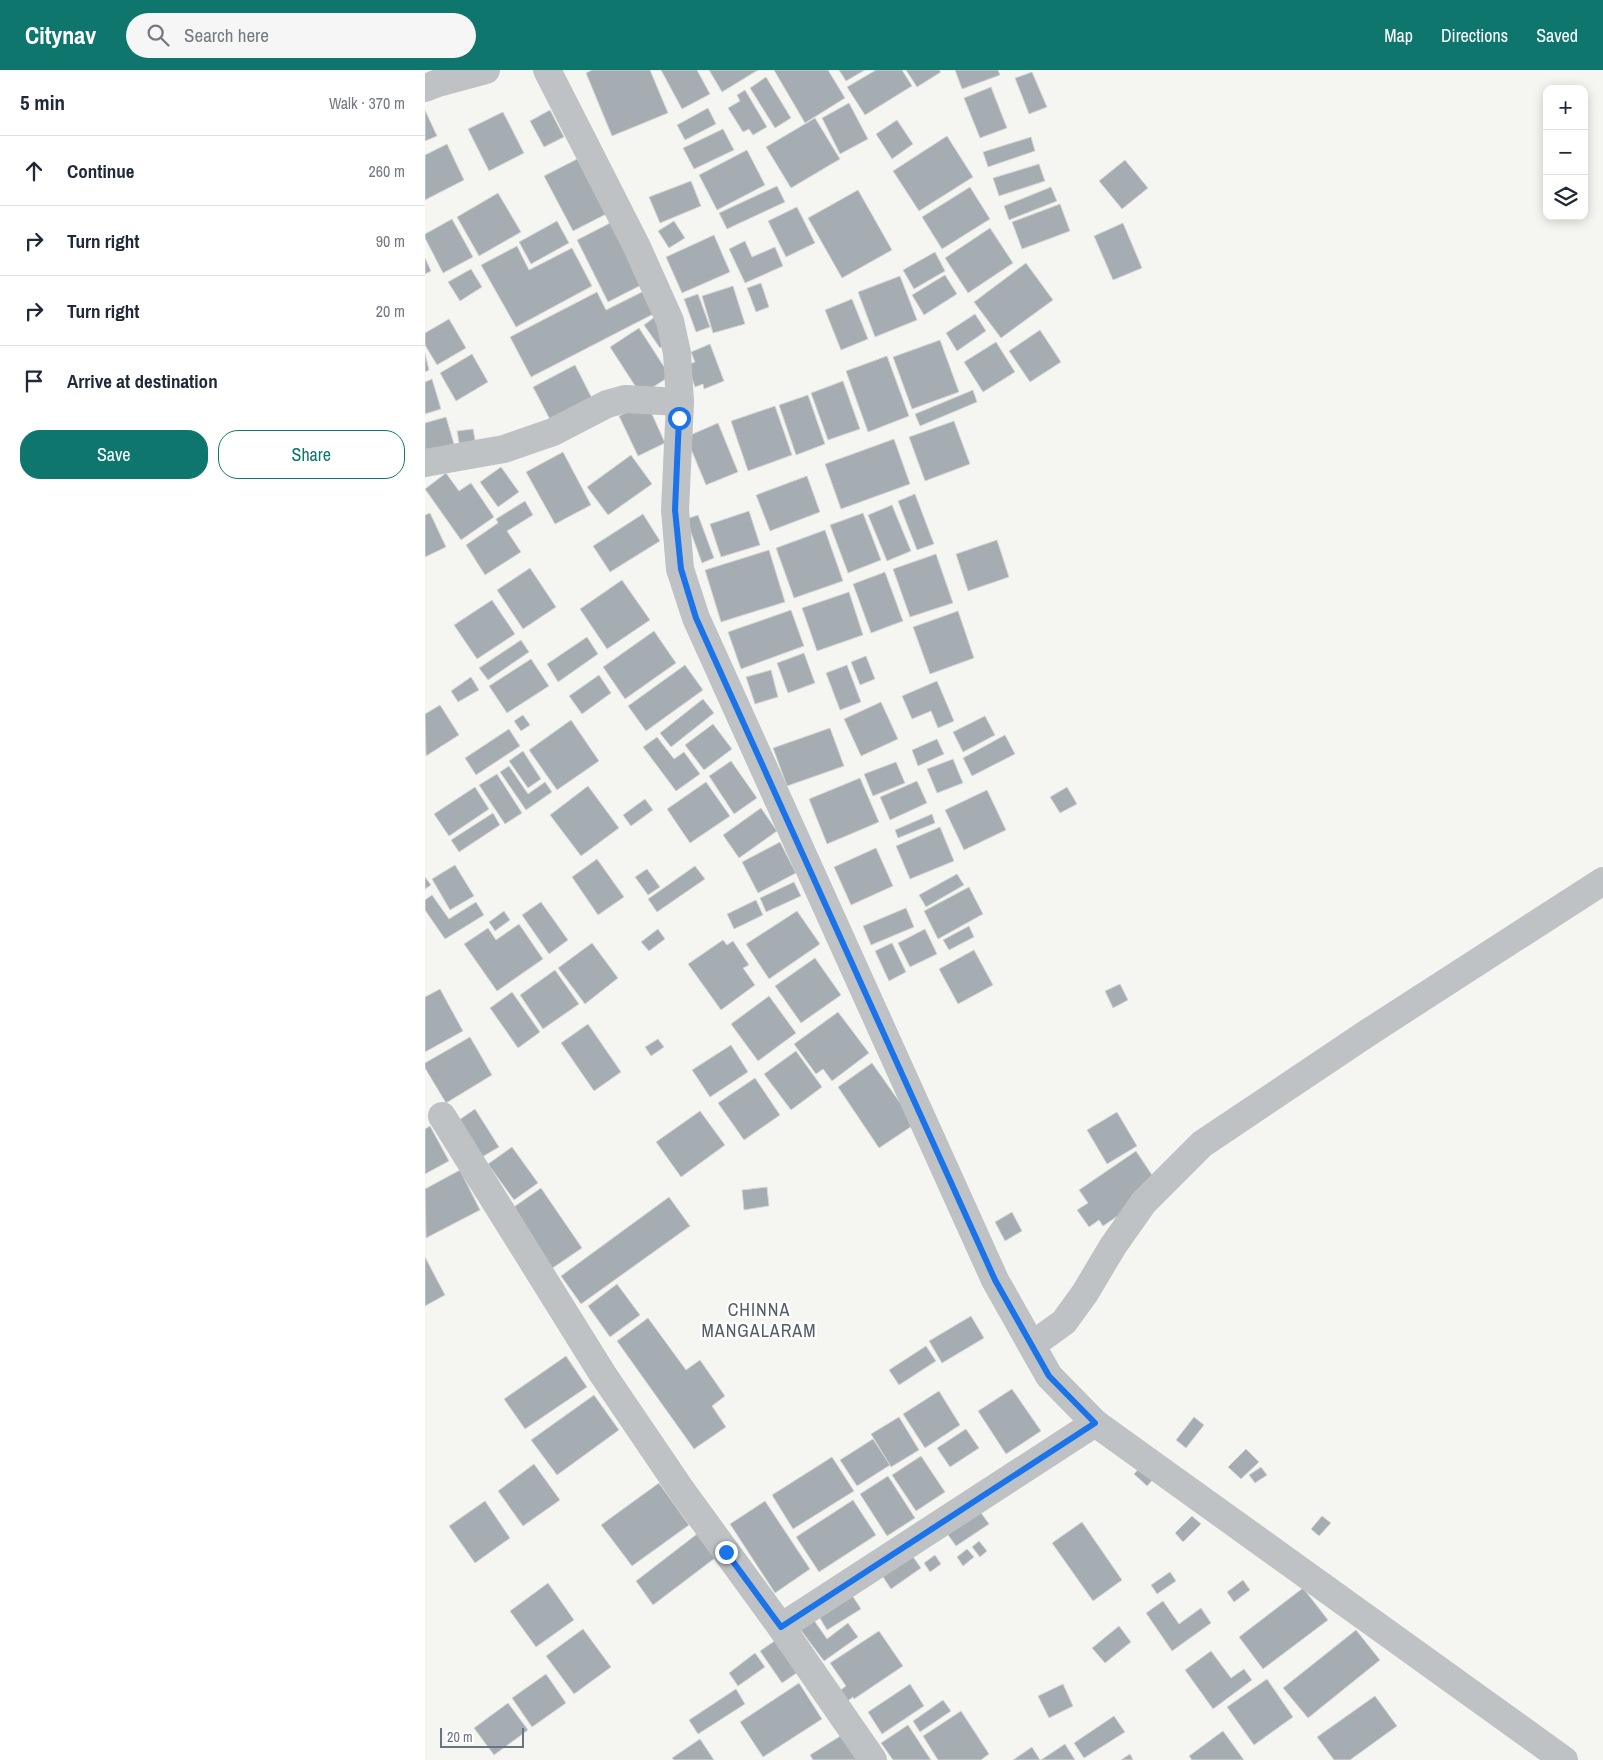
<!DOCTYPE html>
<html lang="en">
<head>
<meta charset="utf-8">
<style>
  :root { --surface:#fff; --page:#f6f6f7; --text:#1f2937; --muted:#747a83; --line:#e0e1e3; --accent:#0f766e }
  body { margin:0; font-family:"Archivo Narrow",sans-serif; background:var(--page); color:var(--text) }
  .controls { position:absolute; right:15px; top:15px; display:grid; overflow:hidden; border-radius:10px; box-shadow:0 2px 12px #0003 }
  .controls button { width:45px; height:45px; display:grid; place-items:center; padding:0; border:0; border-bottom:1px solid var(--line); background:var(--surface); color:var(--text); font:25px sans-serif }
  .scale { position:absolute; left:15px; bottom:12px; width:84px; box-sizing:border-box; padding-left:5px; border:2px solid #667581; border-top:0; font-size:14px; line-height:18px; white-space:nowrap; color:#667581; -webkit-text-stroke:4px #fff; paint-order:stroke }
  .stop { position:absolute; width:15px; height:15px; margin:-11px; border:4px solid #1a73e8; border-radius:50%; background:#fff }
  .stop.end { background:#1a73e8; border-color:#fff; box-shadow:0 1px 5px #0008 }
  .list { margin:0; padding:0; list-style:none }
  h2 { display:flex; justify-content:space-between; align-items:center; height:65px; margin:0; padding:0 20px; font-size:21px }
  h2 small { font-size:16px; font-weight:400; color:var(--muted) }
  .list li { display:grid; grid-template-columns:32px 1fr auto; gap:15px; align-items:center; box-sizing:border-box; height:70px; padding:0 20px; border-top:1px solid var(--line) }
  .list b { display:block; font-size:19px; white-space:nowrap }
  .list em { font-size:16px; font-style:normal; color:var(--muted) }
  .actions { display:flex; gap:10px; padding:15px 20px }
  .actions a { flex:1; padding:11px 0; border:1px solid var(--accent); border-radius:20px; text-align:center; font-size:18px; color:var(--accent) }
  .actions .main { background:var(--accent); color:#fff }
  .icon { flex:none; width:28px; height:28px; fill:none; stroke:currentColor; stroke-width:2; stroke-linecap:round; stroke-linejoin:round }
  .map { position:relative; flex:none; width:1178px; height:1690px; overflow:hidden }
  header { display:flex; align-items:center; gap:30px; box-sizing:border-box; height:70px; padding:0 25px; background:var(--accent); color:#fff }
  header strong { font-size:24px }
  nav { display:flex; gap:28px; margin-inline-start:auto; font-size:18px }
  .search { width:350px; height:45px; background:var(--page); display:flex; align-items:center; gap:12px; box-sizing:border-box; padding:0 18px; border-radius:28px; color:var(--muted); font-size:19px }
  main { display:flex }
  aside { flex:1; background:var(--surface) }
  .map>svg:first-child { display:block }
  .building { fill:#a5adb2; stroke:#d6d6d4 }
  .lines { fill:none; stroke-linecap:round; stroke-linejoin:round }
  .minor { stroke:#bec2c5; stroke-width:28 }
  .route { stroke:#1a73e8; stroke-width:6 }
  .labels { text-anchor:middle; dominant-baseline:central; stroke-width:5; stroke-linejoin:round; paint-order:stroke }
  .quarter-label { font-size:18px; letter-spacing:1px; fill:#535e66; stroke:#fff }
</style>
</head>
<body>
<header>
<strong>Citynav</strong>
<div class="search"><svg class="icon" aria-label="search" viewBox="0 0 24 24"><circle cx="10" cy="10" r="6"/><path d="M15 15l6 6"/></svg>Search here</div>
<nav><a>Map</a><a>Directions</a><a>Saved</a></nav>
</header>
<main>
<aside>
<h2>5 min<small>Walk · 370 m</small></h2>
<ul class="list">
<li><svg class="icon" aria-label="ahead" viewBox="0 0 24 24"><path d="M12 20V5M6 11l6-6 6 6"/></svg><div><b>Continue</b></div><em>260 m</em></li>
<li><svg class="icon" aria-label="right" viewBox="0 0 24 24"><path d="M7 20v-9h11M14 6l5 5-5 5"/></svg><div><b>Turn right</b></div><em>90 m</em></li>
<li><svg class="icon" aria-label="right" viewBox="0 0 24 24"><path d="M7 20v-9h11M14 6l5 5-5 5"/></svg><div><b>Turn right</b></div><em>20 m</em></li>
<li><svg class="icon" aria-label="arrive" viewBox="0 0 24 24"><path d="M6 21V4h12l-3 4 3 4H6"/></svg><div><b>Arrive at destination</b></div></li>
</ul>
<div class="actions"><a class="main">Save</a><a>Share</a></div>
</aside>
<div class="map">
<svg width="1178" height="1690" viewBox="0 0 1178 1690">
  <rect width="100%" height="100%" fill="#f5f5f1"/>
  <g class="building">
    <path d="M 167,0 L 225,0 L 243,43 L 187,66 L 161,3 Z"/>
    <path d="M 236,0 L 272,0 L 285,24 L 257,39 Z"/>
    <path d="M 284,0 L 333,0 L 297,22 Z"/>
    <path d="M 349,0 L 403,0 L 420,28 L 380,53 Z"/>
    <path d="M 414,0 L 440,0 L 421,11 Z"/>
    <path d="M 451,0 L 477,0 L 487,16 L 440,45 L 422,17 Z"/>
    <path d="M 481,0 L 514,0 L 516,2 L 492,17 Z"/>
    <path d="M 530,0 L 573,0 L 575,5 L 537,19 Z"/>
    <path d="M 607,2 L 622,37 L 604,44 L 590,8 Z"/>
    <path d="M 341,7 L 366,48 L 350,58 L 325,18 Z"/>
    <path d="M 566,17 L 582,58 L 555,68 L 539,28 Z"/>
    <path d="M 320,20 L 342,57 L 328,65 L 324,59 L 318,62 L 303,38 L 315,31 L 312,25 Z"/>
    <path d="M 424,33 L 443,69 L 415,84 L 397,48 Z"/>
    <path d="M 283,38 L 291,54 L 260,70 L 252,55 Z"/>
    <path d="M 0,40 L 12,66 L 0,71 Z"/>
    <path d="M 125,40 L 139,67 L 119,77 L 105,51 Z"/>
    <path d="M 78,42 L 99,83 L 64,101 L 43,59 Z"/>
    <path d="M 390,48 L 415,89 L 366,118 L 341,77 Z"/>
    <path d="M 472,50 L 488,74 L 467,89 L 451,64 Z"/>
    <path d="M 298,59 L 309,80 L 269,99 L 258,78 Z"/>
    <path d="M 522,66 L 548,107 L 494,141 L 468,101 Z"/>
    <path d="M 606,67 L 610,81 L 563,97 L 558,82 Z"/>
    <path d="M 22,74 L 39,110 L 0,130 L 0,85 Z"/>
    <path d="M 322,80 L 340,115 L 292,140 L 274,105 Z"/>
    <path d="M 162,84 L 191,139 L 148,161 L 119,106 Z"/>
    <path d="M 700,90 L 723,118 L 697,139 L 674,111 Z"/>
    <path d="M 614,94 L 620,111 L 574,126 L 568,108 Z"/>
    <path d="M 266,111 L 276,136 L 235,153 L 224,127 Z"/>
    <path d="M 352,116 L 360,132 L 302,159 L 294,143 Z"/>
    <path d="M 545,117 L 565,149 L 517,179 L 497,147 Z"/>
    <path d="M 626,117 L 632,131 L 584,150 L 579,136 Z"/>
    <path d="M 433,120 L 467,180 L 417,208 L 383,148 Z"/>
    <path d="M 73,123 L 96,162 L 54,186 L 32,147 Z"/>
    <path d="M 635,134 L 645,161 L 597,179 L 587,152 Z"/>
    <path d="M 372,137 L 390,173 L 361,187 L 343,151 Z"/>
    <path d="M 27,149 L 48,187 L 18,203 L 0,168 L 0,164 Z"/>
    <path d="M 191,150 L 222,212 L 183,232 L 152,170 Z"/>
    <path d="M 132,151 L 144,173 L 106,194 L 94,172 Z"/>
    <path d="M 249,151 L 260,168 L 244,178 L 233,161 Z"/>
    <path d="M 698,153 L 717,198 L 688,210 L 669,166 Z"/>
    <path d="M 565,158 L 588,193 L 543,223 L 520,188 Z"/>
    <path d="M 289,165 L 305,202 L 257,223 L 241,187 Z"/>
    <path d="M 320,171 L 327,187 L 350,177 L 358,196 L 320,213 L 304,179 Z"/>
    <path d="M 92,176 L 104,200 L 147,178 L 167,216 L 91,257 L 56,195 Z"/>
    <path d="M 510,182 L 520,201 L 489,219 L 478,200 Z"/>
    <path d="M 0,188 L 6,201 L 0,204 Z"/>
    <path d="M 601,193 L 628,230 L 576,268 L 549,232 Z"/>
    <path d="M 46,199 L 57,217 L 35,231 L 23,212 Z"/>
    <path d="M 520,205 L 532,224 L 499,245 L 487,225 Z"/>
    <path d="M 475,206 L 492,250 L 450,267 L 433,222 Z"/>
    <path d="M 336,213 L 344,237 L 331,242 L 322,218 Z"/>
    <path d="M 308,216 L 320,254 L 288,263 L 277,226 Z"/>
    <path d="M 227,217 L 238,239 L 106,307 L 85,267 L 172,222 L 181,240 Z"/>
    <path d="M 273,224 L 285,257 L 271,262 L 259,229 Z"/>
    <path d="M 427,229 L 443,269 L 416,280 L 400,240 Z"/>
    <path d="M 550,244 L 561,261 L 532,281 L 521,263 Z"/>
    <path d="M 231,246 L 248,269 L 235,278 L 219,255 Z"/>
    <path d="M 24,249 L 41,278 L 12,295 L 0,275 L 0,263 Z"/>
    <path d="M 214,258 L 245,306 L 216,325 L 185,277 Z"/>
    <path d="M 615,260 L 636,292 L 605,312 L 584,281 Z"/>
    <path d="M 515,270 L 534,322 L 487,339 L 468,287 Z"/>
    <path d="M 571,272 L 590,302 L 558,322 L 539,292 Z"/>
    <path d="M 285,274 L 299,311 L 279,319 L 278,314 L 270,317 L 262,295 L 270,292 L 266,282 Z"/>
    <path d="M 0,283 L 4,300 L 0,302 Z"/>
    <path d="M 47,284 L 63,312 L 31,331 L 15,303 Z"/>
    <path d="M 462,286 L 484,346 L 443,362 L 421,301 Z"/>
    <path d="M 150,295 L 171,336 L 129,357 L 108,317 Z"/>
    <path d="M 7,309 L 16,339 L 0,344 L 0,312 Z"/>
    <path d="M 418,311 L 435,359 L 403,370 L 386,323 Z"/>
    <path d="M 548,320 L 552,332 L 495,356 L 490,344 Z"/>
    <path d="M 383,325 L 400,374 L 371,385 L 354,335 Z"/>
    <path d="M 222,333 L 240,373 L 213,386 L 194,346 Z"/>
    <path d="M 350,336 L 367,385 L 323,401 L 306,351 Z"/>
    <path d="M 21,347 L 29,374 L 0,383 L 0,353 Z"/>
    <path d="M 529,351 L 545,394 L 500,411 L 484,367 Z"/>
    <path d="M 293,353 L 313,402 L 281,415 L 261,367 Z"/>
    <path d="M 48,359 L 51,375 L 35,378 L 32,361 Z"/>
    <path d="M 469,369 L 485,414 L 416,439 L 400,394 Z"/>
    <path d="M 138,382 L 166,435 L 130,454 L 101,402 Z"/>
    <path d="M 206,385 L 227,414 L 183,445 L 162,417 Z"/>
    <path d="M 76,397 L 94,422 L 73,437 L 55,412 Z"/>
    <path d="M 21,403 L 34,421 L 46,413 L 69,447 L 36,470 L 0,419 Z"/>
    <path d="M 382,406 L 395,442 L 345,461 L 331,425 Z"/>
    <path d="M 490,424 L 509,474 L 492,480 L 473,431 Z"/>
    <path d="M 100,431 L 108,445 L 82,461 L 96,482 L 60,505 L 41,475 L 73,453 L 71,449 Z"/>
    <path d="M 467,435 L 486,481 L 462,491 L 443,445 Z"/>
    <path d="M 324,441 L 335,475 L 296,487 L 285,454 Z"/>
    <path d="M 5,443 L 21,477 L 0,487 L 0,445 Z"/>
    <path d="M 438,443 L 456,490 L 423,503 L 405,455 Z"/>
    <path d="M 218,444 L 235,471 L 185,502 L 168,476 Z"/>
    <path d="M 273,445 L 289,488 L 277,493 L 261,449 Z"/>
    <path d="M 400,460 L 418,511 L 369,528 L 351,478 Z"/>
    <path d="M 572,470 L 584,507 L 543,521 L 531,484 Z"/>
    <path d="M 344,480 L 360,532 L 296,552 L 280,500 Z"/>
    <path d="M 511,484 L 528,533 L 485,547 L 468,499 Z"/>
    <path d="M 105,498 L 131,537 L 98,559 L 72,520 Z"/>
    <path d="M 460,502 L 478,551 L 446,563 L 428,514 Z"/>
    <path d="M 197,510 L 225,550 L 182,579 L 155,539 Z"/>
    <path d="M 424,522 L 438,565 L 392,581 L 377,538 Z"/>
    <path d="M 67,530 L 90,564 L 52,589 L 29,555 Z"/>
    <path d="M 366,540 L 379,576 L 316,599 L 303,562 Z"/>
    <path d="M 533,541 L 549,588 L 505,604 L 488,557 Z"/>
    <path d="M 229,561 L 251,593 L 200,629 L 178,597 Z"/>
    <path d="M 162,567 L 173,584 L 133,612 L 122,594 Z"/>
    <path d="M 96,570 L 104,582 L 63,610 L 54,598 Z"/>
    <path d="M 379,583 L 390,613 L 363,623 L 352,593 Z"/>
    <path d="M 441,586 L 450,609 L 435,615 L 426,592 Z"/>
    <path d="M 106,589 L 124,616 L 82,643 L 64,616 Z"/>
    <path d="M 260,595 L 278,620 L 221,661 L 203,636 Z"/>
    <path d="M 422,595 L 436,632 L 415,640 L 401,603 Z"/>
    <path d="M 346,600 L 353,627 L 330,634 L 321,607 Z"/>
    <path d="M 174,605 L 186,623 L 157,644 L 144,626 Z"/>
    <path d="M 46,607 L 54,620 L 33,632 L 26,621 Z"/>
    <path d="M 512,611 L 529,651 L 513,658 L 506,641 L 487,649 L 477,626 Z"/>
    <path d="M 278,629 L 289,643 L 246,677 L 235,663 Z"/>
    <path d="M 456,632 L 473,669 L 436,686 L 419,649 Z"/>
    <path d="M 15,635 L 34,665 L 1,686 L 0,644 Z"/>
    <path d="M 98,645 L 105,655 L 96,661 L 89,651 Z"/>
    <path d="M 560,646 L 570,665 L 538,682 L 528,662 Z"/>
    <path d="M 146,650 L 174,691 L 132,720 L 104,680 Z"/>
    <path d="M 288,654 L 307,679 L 279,700 L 260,675 Z"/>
    <path d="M 405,658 L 419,696 L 362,716 L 348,678 Z"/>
    <path d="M 84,659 L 95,676 L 51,705 L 40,688 Z"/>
    <path d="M 580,665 L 590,684 L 547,706 L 538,688 Z"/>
    <path d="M 232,667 L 249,689 L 259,682 L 275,704 L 251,721 L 218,677 Z"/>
    <path d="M 512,669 L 519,684 L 493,696 L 487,680 Z"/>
    <path d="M 98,681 L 116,709 L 103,718 L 84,691 Z"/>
    <path d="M 528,689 L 538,713 L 512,723 L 502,699 Z"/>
    <path d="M 306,691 L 332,728 L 309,744 L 284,706 Z"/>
    <path d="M 471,692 L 480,713 L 448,726 L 439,704 Z"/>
    <path d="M 84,696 L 103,724 L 120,712 L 127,722 L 101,740 L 75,702 Z"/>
    <path d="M 72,704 L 97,743 L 80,754 L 54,715 Z"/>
    <path d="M 435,708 L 454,752 L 402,774 L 384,729 Z"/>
    <path d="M 492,711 L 502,733 L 465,750 L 455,727 Z"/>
    <path d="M 281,712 L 305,746 L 265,773 L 242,739 Z"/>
    <path d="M 163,716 L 194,758 L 156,786 L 125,745 Z"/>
    <path d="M 50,717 L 64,739 L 24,766 L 9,744 Z"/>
    <path d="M 642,717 L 652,734 L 635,743 L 625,727 Z"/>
    <path d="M 562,720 L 581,760 L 539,780 L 520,740 Z"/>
    <path d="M 220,729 L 228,740 L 206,756 L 198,745 Z"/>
    <path d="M 336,738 L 352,761 L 314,788 L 298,765 Z"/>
    <path d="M 68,743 L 75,755 L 34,782 L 26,770 Z"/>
    <path d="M 507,744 L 510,753 L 473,768 L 470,760 Z"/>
    <path d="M 515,757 L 529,791 L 485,809 L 471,776 Z"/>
    <path d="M 355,772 L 371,803 L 333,823 L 317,792 Z"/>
    <path d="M 451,778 L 468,816 L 426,835 L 409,797 Z"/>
    <path d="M 172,789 L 199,827 L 173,845 L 147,807 Z"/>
    <path d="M 30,795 L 49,826 L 25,840 L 7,809 Z"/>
    <path d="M 270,796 L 280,809 L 232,842 L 223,829 Z"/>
    <path d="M 222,799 L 235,817 L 223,825 L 210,807 Z"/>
    <path d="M 532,804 L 539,815 L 501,837 L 494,825 Z"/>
    <path d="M 0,807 L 6,815 L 0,819 Z"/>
    <path d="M 369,812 L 376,826 L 341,842 L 335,828 Z"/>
    <path d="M 544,817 L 558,844 L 513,869 L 499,841 Z"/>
    <path d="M 7,825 L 24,849 L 51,832 L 59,845 L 20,869 L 0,840 L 0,830 Z"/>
    <path d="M 331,830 L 338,845 L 309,859 L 302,844 Z"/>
    <path d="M 116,832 L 143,870 L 124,884 L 97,845 Z"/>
    <path d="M 481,838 L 489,857 L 446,875 L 438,856 Z"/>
    <path d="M 79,841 L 85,850 L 70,861 L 64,852 Z"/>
    <path d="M 372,841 L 395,874 L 344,909 L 321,874 Z"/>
    <path d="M 94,854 L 118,889 L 72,921 L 39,874 L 63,858 L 71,870 Z"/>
    <path d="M 544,856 L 549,867 L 524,880 L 518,870 Z"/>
    <path d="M 233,859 L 240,869 L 224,881 L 216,872 Z"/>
    <path d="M 500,859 L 512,884 L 485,897 L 473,873 Z"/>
    <path d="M 298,870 L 302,875 L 308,871 L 324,895 L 318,898 L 330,915 L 296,940 L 263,894 Z"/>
    <path d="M 167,873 L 193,908 L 160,934 L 133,898 Z"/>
    <path d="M 467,873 L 481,902 L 464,911 L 450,881 Z"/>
    <path d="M 549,880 L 568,915 L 533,934 L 514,899 Z"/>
    <path d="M 390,888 L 416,925 L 376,953 L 350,916 Z"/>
    <path d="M 130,900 L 154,934 L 118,959 L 95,925 Z"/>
    <path d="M 695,914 L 703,930 L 688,938 L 680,921 Z"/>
    <path d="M 15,919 L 38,961 L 0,982 L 0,927 Z"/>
    <path d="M 87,922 L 115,962 L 93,978 L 65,938 Z"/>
    <path d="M 344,926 L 371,963 L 333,991 L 306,954 Z"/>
    <path d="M 413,942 L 444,983 L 407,1011 L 398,999 L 391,1004 L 369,974 Z"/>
    <path d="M 163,954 L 196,1002 L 169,1021 L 136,973 Z"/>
    <path d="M 45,967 L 67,1005 L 21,1033 L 0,998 L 0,993 Z"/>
    <path d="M 233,969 L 239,977 L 226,986 L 220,977 Z"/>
    <path d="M 306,975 L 323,1002 L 285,1027 L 267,1000 Z"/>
    <path d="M 371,981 L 397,1017 L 366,1040 L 339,1004 Z"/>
    <path d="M 447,993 L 490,1054 L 454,1078 L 413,1017 Z"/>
    <path d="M 330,1008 L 355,1045 L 319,1070 L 293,1033 Z"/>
    <path d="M 50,1039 L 74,1077 L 57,1087 L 34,1050 Z"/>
    <path d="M 275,1041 L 300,1075 L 256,1107 L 231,1072 Z"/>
    <path d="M 692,1042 L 712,1076 L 682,1094 L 662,1060 Z"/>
    <path d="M 5,1056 L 24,1091 L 0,1104 L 0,1059 Z"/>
    <path d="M 87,1077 L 113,1113 L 89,1130 L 63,1094 Z"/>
    <path d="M 711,1081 L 735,1117 L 678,1156 L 674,1150 L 664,1157 L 652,1140 L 663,1133 L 654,1120 Z"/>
    <path d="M 35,1100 L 55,1140 L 1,1168 L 0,1119 Z"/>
    <path d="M 342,1117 L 344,1136 L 319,1140 L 317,1120 Z"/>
    <path d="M 116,1118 L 157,1178 L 126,1199 L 86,1139 Z"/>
    <path d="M 244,1127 L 265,1156 L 156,1234 L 136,1206 Z"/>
    <path d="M 587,1142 L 597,1161 L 580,1171 L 570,1152 Z"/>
    <path d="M 0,1187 L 20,1225 L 0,1236 Z"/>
    <path d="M 192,1214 L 215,1245 L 185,1267 L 163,1236 Z"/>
    <path d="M 546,1246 L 559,1268 L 517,1293 L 504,1271 Z"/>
    <path d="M 223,1248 L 261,1300 L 275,1290 L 300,1326 L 287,1336 L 301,1357 L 269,1379 L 192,1271 Z"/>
    <path d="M 501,1276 L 511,1291 L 474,1315 L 464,1300 Z"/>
    <path d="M 141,1286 L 162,1317 L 100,1359 L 79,1329 Z"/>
    <path d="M 587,1319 L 616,1361 L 581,1384 L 553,1341 Z"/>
    <path d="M 514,1321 L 535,1355 L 500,1378 L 478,1344 Z"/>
    <path d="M 169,1325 L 194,1360 L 132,1405 L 106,1370 Z"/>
    <path d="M 474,1347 L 494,1380 L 466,1397 L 446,1364 Z"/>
    <path d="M 769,1347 L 779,1355 L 761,1378 L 751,1370 Z"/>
    <path d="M 541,1359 L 554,1378 L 525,1397 L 512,1378 Z"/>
    <path d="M 448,1369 L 465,1395 L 432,1416 L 415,1390 Z"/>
    <path d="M 821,1379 L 834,1392 L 816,1409 L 803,1397 Z"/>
    <path d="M 496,1386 L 520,1422 L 491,1441 L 467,1405 Z"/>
    <path d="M 407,1387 L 429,1421 L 368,1459 L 347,1425 Z"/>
    <path d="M 109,1394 L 135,1430 L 98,1456 L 73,1421 Z"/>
    <path d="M 717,1395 L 730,1407 L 722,1416 L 709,1404 Z"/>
    <path d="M 836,1397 L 842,1405 L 830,1413 L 824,1405 Z"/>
    <path d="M 463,1406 L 490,1448 L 462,1466 L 435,1424 Z"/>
    <path d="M 234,1413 L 264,1455 L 207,1496 L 176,1455 Z"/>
    <path d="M 428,1430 L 451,1465 L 394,1502 L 371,1467 Z"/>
    <path d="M 60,1431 L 85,1468 L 50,1493 L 24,1456 Z"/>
    <path d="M 340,1431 L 385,1499 L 350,1523 L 305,1454 Z"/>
    <path d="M 554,1440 L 564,1454 L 531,1476 L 521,1462 Z"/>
    <path d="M 767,1446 L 776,1454 L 758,1472 L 750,1463 Z"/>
    <path d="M 897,1446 L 906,1453 L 894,1466 L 886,1459 Z"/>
    <path d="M 657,1452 L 697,1510 L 668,1531 L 627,1473 Z"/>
    <path d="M 272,1464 L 290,1488 L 228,1535 L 211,1511 Z"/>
    <path d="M 554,1471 L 562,1481 L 555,1487 L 547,1477 Z"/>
    <path d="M 542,1479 L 549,1487 L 538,1496 L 532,1487 Z"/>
    <path d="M 486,1484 L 496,1498 L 466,1519 L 456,1504 Z"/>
    <path d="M 510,1485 L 516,1494 L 505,1502 L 499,1493 Z"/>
    <path d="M 745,1502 L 751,1511 L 732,1524 L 726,1515 Z"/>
    <path d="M 818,1510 L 825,1520 L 809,1532 L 802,1522 Z"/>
    <path d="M 123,1513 L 149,1550 L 111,1577 L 85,1541 Z"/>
    <path d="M 878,1518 L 903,1550 L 838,1599 L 814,1567 Z"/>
    <path d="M 425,1522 L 436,1539 L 402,1560 L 392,1543 Z"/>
    <path d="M 738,1531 L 754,1554 L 776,1538 L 786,1553 L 747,1581 L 721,1543 Z"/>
    <path d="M 388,1549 L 402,1569 L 423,1553 L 433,1567 L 399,1591 L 375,1559 Z"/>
    <path d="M 694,1556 L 706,1572 L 680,1593 L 667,1578 Z"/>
    <path d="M 158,1559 L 186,1597 L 149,1624 L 121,1586 Z"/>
    <path d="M 931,1560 L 955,1590 L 883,1648 L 858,1618 Z"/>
    <path d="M 454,1561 L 478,1596 L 429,1629 L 428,1627 L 420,1633 L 412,1623 L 421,1616 L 405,1593 Z"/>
    <path d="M 351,1570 L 373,1602 L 357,1613 L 335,1581 Z"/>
    <path d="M 786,1581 L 806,1608 L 819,1599 L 827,1610 L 788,1639 L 760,1600 Z"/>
    <path d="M 330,1583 L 340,1597 L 313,1616 L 304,1603 Z"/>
    <path d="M 121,1604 L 141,1633 L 107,1657 L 87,1628 Z"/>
    <path d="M 842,1609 L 868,1647 L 829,1675 L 802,1637 Z"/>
    <path d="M 374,1613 L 397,1649 L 338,1687 L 315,1652 Z"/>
    <path d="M 485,1614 L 499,1636 L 457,1664 L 443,1642 Z"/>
    <path d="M 638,1614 L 648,1636 L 624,1648 L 613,1626 Z"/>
    <path d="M 311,1619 L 320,1634 L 273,1664 L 264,1650 Z"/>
    <path d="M 950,1626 L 972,1656 L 925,1690 L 909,1690 L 892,1667 Z"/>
    <path d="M 518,1630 L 526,1641 L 495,1662 L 488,1651 Z"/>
    <path d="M 83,1633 L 103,1660 L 69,1685 L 49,1658 Z"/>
    <path d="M 536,1641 L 564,1684 L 556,1690 L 513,1690 L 498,1666 Z"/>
    <path d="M 689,1646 L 700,1662 L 659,1688 L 649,1673 Z"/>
    <path d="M 483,1655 L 506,1690 L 468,1690 L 456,1673 Z"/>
    <path d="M 798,1661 L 819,1690 L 767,1690 L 764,1686 Z"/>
    <path d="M 417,1665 L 433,1690 L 388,1690 L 385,1685 Z"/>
    <path d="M 275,1669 L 289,1690 L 249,1690 L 247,1688 Z"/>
    <path d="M 640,1674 L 650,1690 L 616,1690 Z"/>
    <path d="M 607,1677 L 615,1690 L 588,1690 Z"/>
    <path d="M 705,1684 L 708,1690 L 696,1690 Z"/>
  </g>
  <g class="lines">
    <g class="minor">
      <path d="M 122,0 L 212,177 L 245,251 L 252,283 L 255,332 L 250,440 L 255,499 L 271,548 L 570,1210 L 624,1306 L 670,1353 L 1139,1690"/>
      <path d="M 0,18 L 13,13 L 61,0"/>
      <path d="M 0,393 L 79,379 L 128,362 L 182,334 L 200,329 L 255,332"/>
      <path d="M 17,1046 L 177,1303 L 257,1421 L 356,1557 L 448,1690"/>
      <path d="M 607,1275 L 639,1252 L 660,1223 L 688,1176 L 719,1132 L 777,1074 L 944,962 L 1178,811"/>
      <path d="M 356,1557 L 670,1353"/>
    </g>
  </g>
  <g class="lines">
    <path class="route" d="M 254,348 L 250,440 L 256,499 L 271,548 L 570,1210 L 624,1306 L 670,1353 L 356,1557 L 301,1482"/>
  </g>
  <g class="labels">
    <g class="quarter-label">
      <text x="334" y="1239">CHINNA<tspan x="334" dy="21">MANGALARAM</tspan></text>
    </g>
  </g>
</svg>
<div class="controls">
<button>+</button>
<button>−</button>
<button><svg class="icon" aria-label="layers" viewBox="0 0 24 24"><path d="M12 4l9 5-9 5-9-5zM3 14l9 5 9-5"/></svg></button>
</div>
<div class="scale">20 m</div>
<div class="stop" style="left:254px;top:348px"></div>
<div class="stop end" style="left:301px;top:1482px"></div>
</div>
</main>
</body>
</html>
